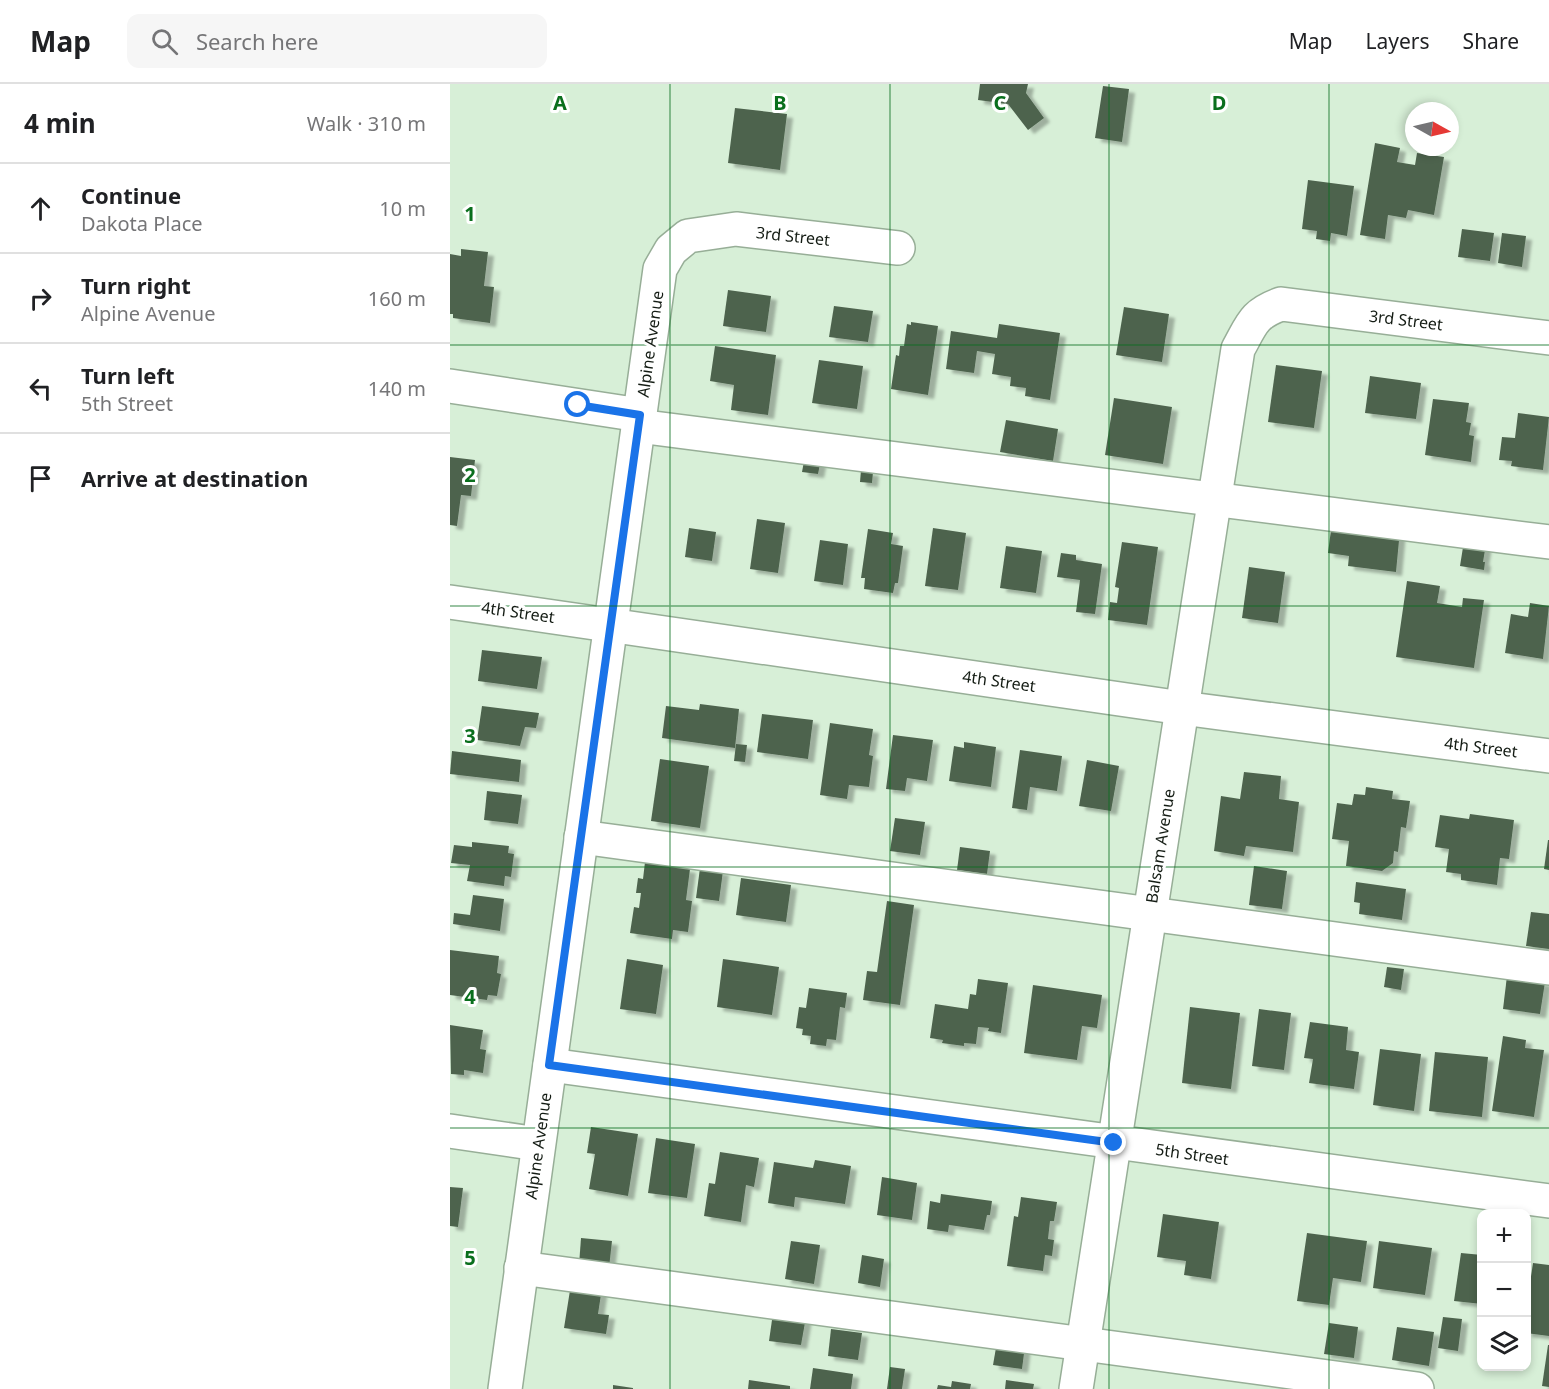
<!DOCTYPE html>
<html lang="en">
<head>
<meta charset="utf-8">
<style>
  :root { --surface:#fff; --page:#f6f6f6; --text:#202124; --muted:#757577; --line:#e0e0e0 }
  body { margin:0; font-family:"Noto Sans",sans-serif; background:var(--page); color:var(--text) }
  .controls { position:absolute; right:18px; bottom:18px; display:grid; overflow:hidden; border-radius:12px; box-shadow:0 3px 9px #0003 }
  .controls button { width:54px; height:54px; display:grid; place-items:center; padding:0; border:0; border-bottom:2px solid var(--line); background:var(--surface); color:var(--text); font:30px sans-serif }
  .compass { position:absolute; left:955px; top:18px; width:54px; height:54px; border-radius:50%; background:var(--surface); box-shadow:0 3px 9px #0003; rotate:98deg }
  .stop { position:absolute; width:18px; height:18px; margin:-14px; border:4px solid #1a73e8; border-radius:50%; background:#fff }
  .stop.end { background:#1a73e8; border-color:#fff; box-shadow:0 2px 6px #0008 }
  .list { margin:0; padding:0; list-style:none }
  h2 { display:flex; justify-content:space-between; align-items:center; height:78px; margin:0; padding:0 24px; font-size:26px }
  h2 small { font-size:20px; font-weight:400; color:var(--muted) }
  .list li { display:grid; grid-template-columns:39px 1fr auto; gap:18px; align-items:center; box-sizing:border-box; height:90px; padding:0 24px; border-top:2px solid var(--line) }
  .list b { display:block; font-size:22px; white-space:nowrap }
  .list p { margin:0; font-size:20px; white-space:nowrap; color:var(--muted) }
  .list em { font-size:20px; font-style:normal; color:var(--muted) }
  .icon { flex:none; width:33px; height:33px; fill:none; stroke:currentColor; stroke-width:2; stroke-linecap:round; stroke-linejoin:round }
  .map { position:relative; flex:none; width:1099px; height:1305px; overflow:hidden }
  header { display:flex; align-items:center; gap:36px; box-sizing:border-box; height:84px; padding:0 30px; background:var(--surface); border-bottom:2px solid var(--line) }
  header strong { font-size:28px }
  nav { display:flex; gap:33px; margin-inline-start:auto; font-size:21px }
  .search { width:420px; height:54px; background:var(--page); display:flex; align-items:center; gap:15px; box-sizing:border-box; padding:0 21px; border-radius:12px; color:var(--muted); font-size:22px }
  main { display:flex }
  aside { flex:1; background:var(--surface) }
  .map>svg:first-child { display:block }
  .building { fill:#4e634e; filter:url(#shadow) }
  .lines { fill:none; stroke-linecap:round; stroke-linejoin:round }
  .minor-casing { stroke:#97ae97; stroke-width:36 }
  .minor { stroke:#fff; stroke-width:33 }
  .route { stroke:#1a73e8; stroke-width:8 }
  .grid { fill:none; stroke:#0a6f1d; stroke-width:1.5; stroke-opacity:0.55 }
  .labels { text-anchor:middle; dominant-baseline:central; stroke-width:6; stroke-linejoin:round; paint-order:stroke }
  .street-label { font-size:16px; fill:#141c14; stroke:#fff }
  .grid-label { font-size:20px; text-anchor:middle; font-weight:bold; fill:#0a6f1d; stroke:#fff; stroke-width:6; stroke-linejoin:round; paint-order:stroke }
</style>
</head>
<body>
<header>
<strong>Map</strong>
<div class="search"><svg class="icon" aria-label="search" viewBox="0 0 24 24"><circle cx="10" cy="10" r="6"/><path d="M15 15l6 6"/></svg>Search here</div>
<nav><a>Map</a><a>Layers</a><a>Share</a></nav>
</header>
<main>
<aside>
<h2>4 min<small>Walk · 310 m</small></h2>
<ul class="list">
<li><svg class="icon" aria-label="ahead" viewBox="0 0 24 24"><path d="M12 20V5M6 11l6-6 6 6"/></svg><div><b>Continue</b><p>Dakota Place</p></div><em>10 m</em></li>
<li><svg class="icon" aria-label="right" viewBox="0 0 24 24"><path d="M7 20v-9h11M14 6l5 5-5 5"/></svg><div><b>Turn right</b><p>Alpine Avenue</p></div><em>160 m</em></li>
<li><svg class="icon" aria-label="left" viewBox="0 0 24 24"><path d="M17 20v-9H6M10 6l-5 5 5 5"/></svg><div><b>Turn left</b><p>5th Street</p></div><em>140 m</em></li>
<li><svg class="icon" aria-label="arrive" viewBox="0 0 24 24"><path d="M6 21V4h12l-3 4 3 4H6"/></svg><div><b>Arrive at destination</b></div></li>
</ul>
</aside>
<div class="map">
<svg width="1099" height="1305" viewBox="0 0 1099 1305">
  <defs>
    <filter id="shadow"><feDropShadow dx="6" dy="4" stdDeviation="1.5" flood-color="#0004"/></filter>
  </defs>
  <rect width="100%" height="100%" fill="#d7efd7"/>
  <g class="building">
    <path d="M 530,0 L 578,0 L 576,9 L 594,34 L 578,46 L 558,20 L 528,16 Z"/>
    <path d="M 653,2 L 679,5 L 672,58 L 645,54 Z"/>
    <path d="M 285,24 L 337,30 L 330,86 L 278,79 Z"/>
    <path d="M 925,59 L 950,64 L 947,78 L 965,81 L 967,69 L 994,73 L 984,131 L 958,126 L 956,134 L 938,131 L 935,155 L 910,151 Z"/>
    <path d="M 858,96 L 904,102 L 897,152 L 881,149 L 880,157 L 866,155 L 867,147 L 852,145 Z"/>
    <path d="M 1012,145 L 1044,149 L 1040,177 L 1008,173 Z"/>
    <path d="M 1052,149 L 1076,152 L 1072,183 L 1048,179 Z"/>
    <path d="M 11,165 L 38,168 L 34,202 L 44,203 L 40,239 L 3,234 L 3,230 L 0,230 L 0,170 L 11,172 Z"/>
    <path d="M 278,206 L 321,212 L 316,248 L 273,242 Z"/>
    <path d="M 384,222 L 423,227 L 418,258 L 379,253 Z"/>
    <path d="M 674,223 L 719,230 L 712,278 L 666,271 Z"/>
    <path d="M 461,238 L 488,242 L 478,311 L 441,305 L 446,271 L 449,272 L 450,262 L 454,262 L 457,240 L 461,241 Z"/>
    <path d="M 549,240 L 610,249 L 600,316 L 575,312 L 576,304 L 560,302 L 561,293 L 542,290 L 545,270 L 527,267 L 524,289 L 496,285 L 501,247 L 547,254 Z"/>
    <path d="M 265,262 L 326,271 L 318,331 L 281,326 L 284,301 L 260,297 Z"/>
    <path d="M 369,276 L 413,282 L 407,325 L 362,319 Z"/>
    <path d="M 826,281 L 872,287 L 864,344 L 818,338 Z"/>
    <path d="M 920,292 L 971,299 L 966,335 L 915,329 Z"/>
    <path d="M 664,314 L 722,323 L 713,380 L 655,371 Z"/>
    <path d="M 983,315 L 1019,319 L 1016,338 L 1021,339 L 1019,351 L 1024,352 L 1021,378 L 975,371 Z"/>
    <path d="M 1068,329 L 1099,333 L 1093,386 L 1061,382 L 1062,377 L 1049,376 L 1052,353 L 1065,354 Z"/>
    <path d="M 556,336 L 608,345 L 603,377 L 550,368 Z"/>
    <path d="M 355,372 L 371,375 L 368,390 L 352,388 Z"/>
    <path d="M 0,373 L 25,376 L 21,412 L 11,411 L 7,442 L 0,441 Z"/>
    <path d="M 411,386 L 423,388 L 422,399 L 410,398 Z"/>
    <path d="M 307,435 L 335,439 L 328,489 L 300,485 Z"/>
    <path d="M 882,438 L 950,446 L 946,488 L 898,482 L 899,472 L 878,469 Z"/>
    <path d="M 239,444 L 266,448 L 262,477 L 235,473 Z"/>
    <path d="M 483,444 L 516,449 L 508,506 L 475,502 Z"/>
    <path d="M 418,445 L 443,449 L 441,460 L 453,462 L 448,499 L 445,499 L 443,509 L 414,505 L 415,494 L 411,494 Z"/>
    <path d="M 370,456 L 398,460 L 393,501 L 364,497 Z"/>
    <path d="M 1014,457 L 1036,460 L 1033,478 L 1035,478 L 1034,486 L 1010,482 Z"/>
    <path d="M 672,458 L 708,463 L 697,541 L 658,536 L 660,518 L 667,519 L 669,504 L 665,503 Z"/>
    <path d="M 556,462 L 592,467 L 586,509 L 550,504 Z"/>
    <path d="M 611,469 L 626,471 L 626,476 L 652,480 L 645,530 L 626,528 L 630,496 L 607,493 Z"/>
    <path d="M 799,483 L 835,488 L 828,539 L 792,534 Z"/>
    <path d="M 957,497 L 990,502 L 987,519 L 1012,523 L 1013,514 L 1034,516 L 1024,584 L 946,573 Z"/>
    <path d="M 1080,519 L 1099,522 L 1093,575 L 1055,569 L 1061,530 L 1078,533 Z"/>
    <path d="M 32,566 L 92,573 L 87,605 L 28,597 Z"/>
    <path d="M 250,620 L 289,625 L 285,664 L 212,654 L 216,622 L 249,626 Z"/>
    <path d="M 32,622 L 89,629 L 86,644 L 75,643 L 70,662 L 27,656 Z"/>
    <path d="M 312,630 L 363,636 L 358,675 L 307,668 Z"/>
    <path d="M 380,639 L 423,645 L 419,671 L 423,672 L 419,703 L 399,701 L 397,715 L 370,711 Z"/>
    <path d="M 443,651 L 483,656 L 477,697 L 457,694 L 455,707 L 436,705 Z"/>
    <path d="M 514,658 L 546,663 L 541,703 L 499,697 L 504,662 L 514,664 Z"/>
    <path d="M 286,660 L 297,661 L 295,678 L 284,677 Z"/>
    <path d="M 570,666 L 612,672 L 607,707 L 580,703 L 577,726 L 562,724 Z"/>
    <path d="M 2,667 L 71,676 L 69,698 L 0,690 Z"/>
    <path d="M 210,675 L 259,682 L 250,744 L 201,737 Z"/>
    <path d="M 637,676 L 669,682 L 661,727 L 629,722 Z"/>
    <path d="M 794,688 L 831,692 L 829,715 L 849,718 L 843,768 L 796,762 L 794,772 L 764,767 L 771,712 L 790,715 Z"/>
    <path d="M 916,703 L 943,707 L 942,715 L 960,717 L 956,744 L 951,743 L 948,768 L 944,767 L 943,779 L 932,787 L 896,782 L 899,757 L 882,755 L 887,719 L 902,721 L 904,710 L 915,711 Z"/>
    <path d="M 37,707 L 72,711 L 68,740 L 34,736 Z"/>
    <path d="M 1020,730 L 1064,736 L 1059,775 L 1050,774 L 1047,801 L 1011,796 L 1011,790 L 996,788 L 999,765 L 985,763 L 990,731 L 1019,735 Z"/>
    <path d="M 445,734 L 475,738 L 470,771 L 440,767 Z"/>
    <path d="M 1098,756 L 1099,756 L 1099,786 L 1094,785 Z"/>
    <path d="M 22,758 L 59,762 L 58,769 L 64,770 L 61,793 L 55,792 L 54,802 L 17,797 L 20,781 L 1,779 L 4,761 L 22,763 Z"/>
    <path d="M 510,763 L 540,767 L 537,790 L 507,786 Z"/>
    <path d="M 195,778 L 240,785 L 236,816 L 242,817 L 238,848 L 223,846 L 222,855 L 180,849 L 184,823 L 189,824 L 191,809 L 186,809 L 188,794 L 193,795 Z"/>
    <path d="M 804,782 L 837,787 L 832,825 L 799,821 Z"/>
    <path d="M 250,784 L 273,787 L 269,817 L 246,814 Z"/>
    <path d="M 291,794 L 341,801 L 336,838 L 286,831 Z"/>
    <path d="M 906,798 L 956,805 L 952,836 L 909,830 L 910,819 L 904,818 Z"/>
    <path d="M 23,811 L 54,815 L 50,847 L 3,840 L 4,829 L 20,831 Z"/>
    <path d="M 437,817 L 464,821 L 450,921 L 413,916 L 417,887 L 427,888 Z"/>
    <path d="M 1081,828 L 1099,830 L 1099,865 L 1076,862 Z"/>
    <path d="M 0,866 L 49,872 L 47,889 L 51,890 L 47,912 L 38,911 L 37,916 L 0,911 Z"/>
    <path d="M 177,875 L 213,881 L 206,930 L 170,925 Z"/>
    <path d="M 273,875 L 329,883 L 322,931 L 267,923 Z"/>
    <path d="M 937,883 L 954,885 L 951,906 L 934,903 Z"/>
    <path d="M 1057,892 L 1095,898 L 1090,930 L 1053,925 Z"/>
    <path d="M 528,895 L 558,899 L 551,949 L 538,947 L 539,944 L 528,943 L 526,960 L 514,959 L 514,962 L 492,959 L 493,956 L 480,954 L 485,920 L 518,925 L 520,910 L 526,911 Z"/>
    <path d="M 583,901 L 652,911 L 647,944 L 632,942 L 627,976 L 574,969 Z"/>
    <path d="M 359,904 L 397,909 L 395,924 L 390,923 L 386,956 L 377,955 L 376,962 L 360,960 L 361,952 L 352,951 L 353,945 L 346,944 L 349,923 L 356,924 Z"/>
    <path d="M 740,923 L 790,929 L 781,1005 L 732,999 Z"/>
    <path d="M 809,925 L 841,929 L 834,986 L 802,982 Z"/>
    <path d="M 860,938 L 898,943 L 896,966 L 909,968 L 904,1005 L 859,999 L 863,975 L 854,974 Z"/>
    <path d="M 0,941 L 33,946 L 30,965 L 36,966 L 33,989 L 14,986 L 14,991 L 1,990 Z"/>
    <path d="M 1053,952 L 1076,956 L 1075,964 L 1094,966 L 1084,1033 L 1042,1027 Z"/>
    <path d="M 930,965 L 971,970 L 964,1027 L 923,1021 Z"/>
    <path d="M 985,968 L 1038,973 L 1032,1033 L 979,1027 Z"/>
    <path d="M 141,1043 L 188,1050 L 178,1112 L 139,1105 L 145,1070 L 137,1069 Z"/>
    <path d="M 206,1054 L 245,1060 L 237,1114 L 198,1109 Z"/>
    <path d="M 270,1068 L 309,1074 L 304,1103 L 296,1101 L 291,1138 L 254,1132 L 259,1099 L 265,1100 Z"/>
    <path d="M 365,1076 L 401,1082 L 395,1120 L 345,1113 L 344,1123 L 318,1119 L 324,1078 L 363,1084 Z"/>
    <path d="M 432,1093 L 467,1099 L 462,1136 L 427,1131 Z"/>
    <path d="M 0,1103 L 13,1104 L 8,1143 L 0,1142 Z"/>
    <path d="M 491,1110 L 542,1117 L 540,1131 L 537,1131 L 534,1146 L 499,1141 L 498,1148 L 477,1145 L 480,1117 L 490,1119 Z"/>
    <path d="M 571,1113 L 607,1118 L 604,1137 L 600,1137 L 598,1155 L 604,1156 L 602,1172 L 595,1171 L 593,1187 L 557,1182 L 564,1132 L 568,1133 Z"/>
    <path d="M 713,1130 L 769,1138 L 761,1195 L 734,1191 L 736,1177 L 707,1173 Z"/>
    <path d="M 857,1149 L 917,1157 L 911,1198 L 883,1194 L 879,1221 L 847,1217 Z"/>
    <path d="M 131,1154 L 162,1157 L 159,1184 L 129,1181 Z"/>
    <path d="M 341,1157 L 370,1161 L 364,1200 L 335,1195 Z"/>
    <path d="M 929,1157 L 982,1164 L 975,1211 L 923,1204 Z"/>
    <path d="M 1011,1169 L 1032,1171 L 1032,1220 L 1004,1217 Z"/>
    <path d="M 412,1171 L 434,1175 L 430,1203 L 408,1199 Z"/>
    <path d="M 1083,1179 L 1099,1181 L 1099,1252 L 1076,1249 L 1076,1226 Z"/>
    <path d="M 121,1200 L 152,1204 L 148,1230 L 159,1231 L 156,1250 L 114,1244 Z"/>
    <path d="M 323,1229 L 356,1233 L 351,1261 L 319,1257 Z"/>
    <path d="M 993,1233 L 1012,1235 L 1008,1267 L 988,1264 Z"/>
    <path d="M 879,1239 L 908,1243 L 904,1274 L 874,1270 Z"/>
    <path d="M 947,1243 L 984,1248 L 979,1282 L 942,1276 Z"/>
    <path d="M 381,1245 L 412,1249 L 408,1276 L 378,1272 Z"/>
    <path d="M 547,1258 L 575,1262 L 572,1285 L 543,1281 Z"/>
    <path d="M 1098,1261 L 1099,1261 L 1099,1303 L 1092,1302 Z"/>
    <path d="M 440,1283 L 455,1285 L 452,1305 L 437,1305 Z"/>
    <path d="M 363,1284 L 403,1290 L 401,1305 L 360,1305 Z"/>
    <path d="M 299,1296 L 340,1302 L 340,1305 L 298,1305 Z"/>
    <path d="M 556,1296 L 584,1300 L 583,1305 L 555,1305 Z"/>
    <path d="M 502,1297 L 521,1300 L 520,1305 L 487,1305 L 488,1301 L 501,1303 Z"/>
    <path d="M 163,1301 L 183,1304 L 183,1305 L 163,1305 Z"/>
  </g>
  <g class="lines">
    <g class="minor-casing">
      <g id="minor">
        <path d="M 0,302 L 190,331"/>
        <path d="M 188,342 L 1099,458"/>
        <path d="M 0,518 L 732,624 L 1099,672"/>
        <path d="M 131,753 L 1099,884"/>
        <path d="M 100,981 L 1099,1117"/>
        <path d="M 0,1047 L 88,1060"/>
        <path d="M 71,1184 L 967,1305"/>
        <path d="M 55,1305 L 210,185 L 221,166 L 238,152 L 286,145 L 448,164"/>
        <path d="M 626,1305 L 788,265 C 802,240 803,230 831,220 L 1099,254"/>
      </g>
    </g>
    <use href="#minor" class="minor"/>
  </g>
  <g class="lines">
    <path class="route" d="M 128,321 L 190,331 L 99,981 L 664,1059"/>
  </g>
  <path class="grid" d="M 220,0 L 220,1305M 440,0 L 440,1305M 659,0 L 659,1305M 879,0 L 879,1305M 0,261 L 1099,261M 0,522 L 1099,522M 0,783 L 1099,783M 0,1044 L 1099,1044"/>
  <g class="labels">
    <g class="street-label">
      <text transform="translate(343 152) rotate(6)">3rd Street</text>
      <text transform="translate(956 236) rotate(7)">3rd Street</text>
      <text transform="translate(200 260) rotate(-82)">Alpine Avenue</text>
      <text transform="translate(68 528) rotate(8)">4th Street</text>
      <text transform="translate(549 597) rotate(8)">4th Street</text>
      <text transform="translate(1031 663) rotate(7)">4th Street</text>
      <text transform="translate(710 762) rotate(-81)">Balsam Avenue</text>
      <text transform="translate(88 1062) rotate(-82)">Alpine Avenue</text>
      <text transform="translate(742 1070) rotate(8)">5th Street</text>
    </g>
  </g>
  <g class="grid-label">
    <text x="110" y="26">A</text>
    <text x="330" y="26">B</text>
    <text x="550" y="26">C</text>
    <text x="769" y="26">D</text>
    <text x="20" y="137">1</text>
    <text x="20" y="398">2</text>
    <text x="20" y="659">3</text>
    <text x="20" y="920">4</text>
    <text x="20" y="1181">5</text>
  </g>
</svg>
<div class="controls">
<button>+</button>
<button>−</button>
<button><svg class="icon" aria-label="layers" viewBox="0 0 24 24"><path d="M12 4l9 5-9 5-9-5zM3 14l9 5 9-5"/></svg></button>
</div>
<svg class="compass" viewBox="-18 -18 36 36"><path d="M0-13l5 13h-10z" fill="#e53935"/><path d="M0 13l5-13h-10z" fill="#757577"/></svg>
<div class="stop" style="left:128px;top:321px"></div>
<div class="stop end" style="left:664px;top:1059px"></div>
</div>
</main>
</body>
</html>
